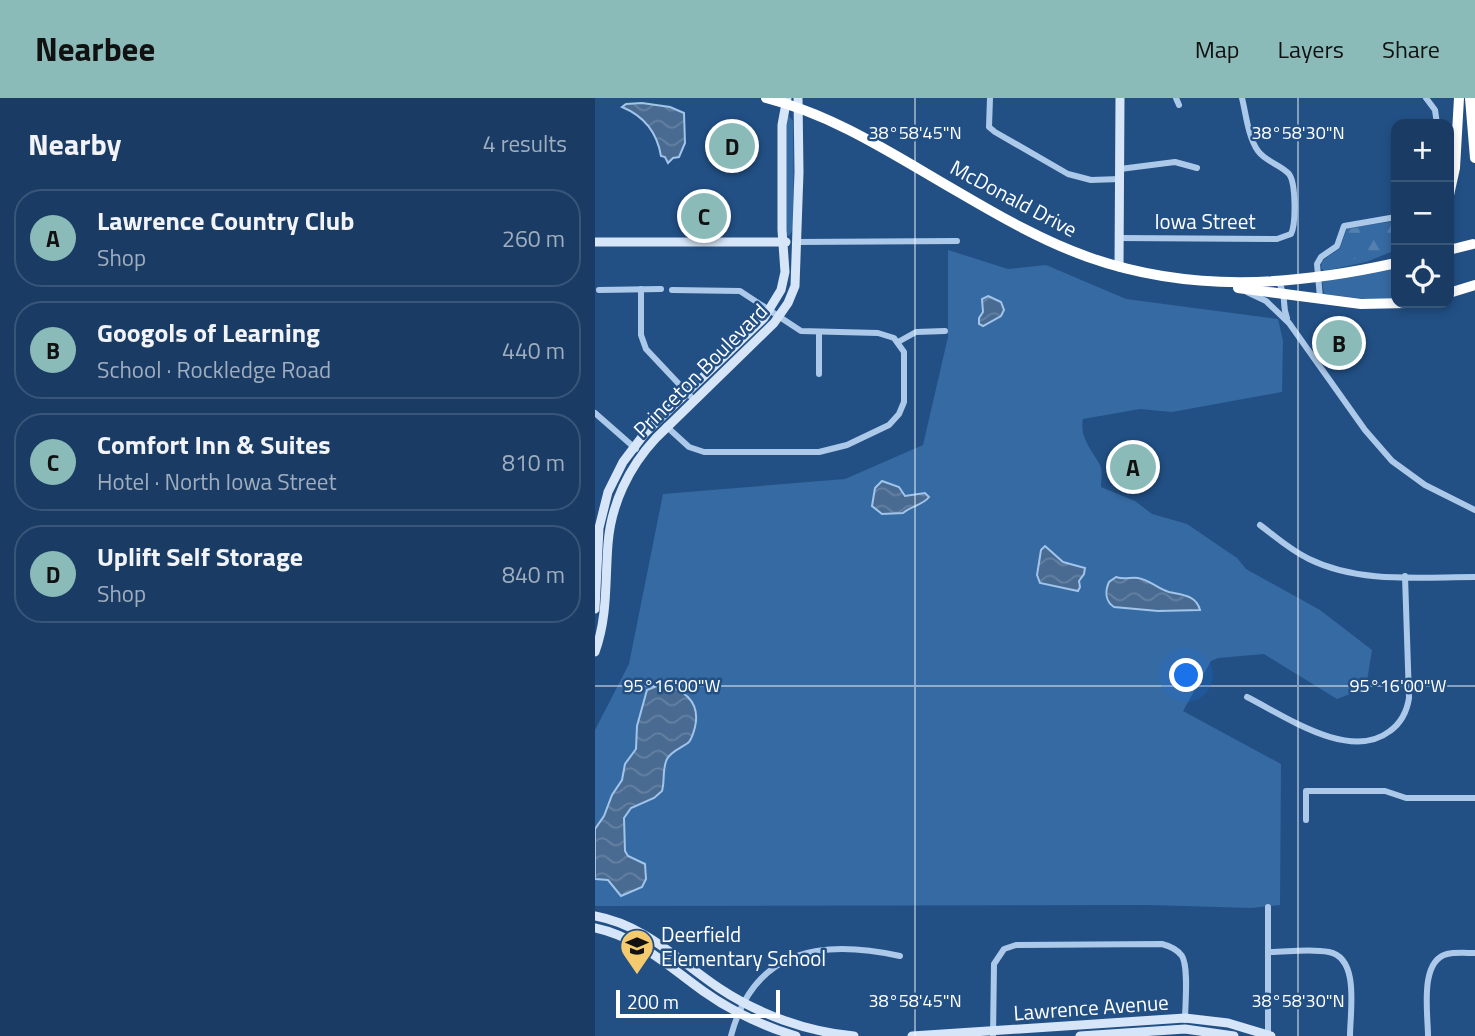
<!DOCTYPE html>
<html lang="en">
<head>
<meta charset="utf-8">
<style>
  :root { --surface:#1a3c64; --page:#23436a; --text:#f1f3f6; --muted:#9fadbf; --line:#385678; --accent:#8bbbb9 }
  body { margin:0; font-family:"Titillium Web",sans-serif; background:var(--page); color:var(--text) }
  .controls { position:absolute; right:21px; top:21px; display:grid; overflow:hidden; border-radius:14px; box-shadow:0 4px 10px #0003 }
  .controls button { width:63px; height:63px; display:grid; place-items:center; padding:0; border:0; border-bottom:2px solid var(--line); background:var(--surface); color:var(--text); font:35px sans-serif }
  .scale { position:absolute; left:21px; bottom:18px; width:164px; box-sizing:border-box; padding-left:7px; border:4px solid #fff; border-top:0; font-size:19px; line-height:24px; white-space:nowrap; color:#fff; -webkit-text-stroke:5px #225085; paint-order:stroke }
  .you { position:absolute; left:592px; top:578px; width:24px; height:24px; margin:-18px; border:5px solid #fff; border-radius:50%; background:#1a73e8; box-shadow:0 0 0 10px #1a73e833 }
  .badge { display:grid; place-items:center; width:46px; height:46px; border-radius:50%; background:var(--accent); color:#111; font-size:23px; font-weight:700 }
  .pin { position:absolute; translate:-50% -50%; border:4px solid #fff; box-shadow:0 2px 7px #0006 }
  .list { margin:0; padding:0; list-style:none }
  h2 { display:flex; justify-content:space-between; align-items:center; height:91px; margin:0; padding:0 28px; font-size:30px }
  h2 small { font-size:23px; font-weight:400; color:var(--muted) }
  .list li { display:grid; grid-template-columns:46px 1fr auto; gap:21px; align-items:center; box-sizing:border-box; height:98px; margin:0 14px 14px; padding:0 14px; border:2px solid var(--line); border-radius:28px }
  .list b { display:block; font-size:26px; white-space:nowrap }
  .list p { margin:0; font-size:23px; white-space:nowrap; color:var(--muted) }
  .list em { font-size:23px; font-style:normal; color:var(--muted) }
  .icon { flex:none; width:38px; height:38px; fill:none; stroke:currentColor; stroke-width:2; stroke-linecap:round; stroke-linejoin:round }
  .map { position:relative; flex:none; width:880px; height:938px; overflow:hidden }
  header { display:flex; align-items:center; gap:42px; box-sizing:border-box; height:98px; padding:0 35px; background:var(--accent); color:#111 }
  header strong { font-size:33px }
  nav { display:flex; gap:38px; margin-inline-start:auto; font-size:24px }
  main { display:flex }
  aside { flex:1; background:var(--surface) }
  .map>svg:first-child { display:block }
  .green { fill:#366aa2 }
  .forest { fill:url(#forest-firs) }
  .water { fill:url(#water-waves); stroke:#a0c4ea; stroke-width:2 }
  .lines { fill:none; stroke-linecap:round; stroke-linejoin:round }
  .street { stroke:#acc9e9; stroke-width:6 }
  .secondary { stroke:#d6e5f7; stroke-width:9 }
  .highway { stroke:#fff; stroke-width:10 }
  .ticks { fill:none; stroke:#fff; stroke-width:2; stroke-opacity:0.45 }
  .labels { text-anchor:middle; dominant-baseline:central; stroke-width:5; stroke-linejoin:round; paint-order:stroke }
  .street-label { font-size:21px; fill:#fff; stroke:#225085 }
  .poi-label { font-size:21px; fill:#fff; stroke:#225085; text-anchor:start }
  .ticks-label { font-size:18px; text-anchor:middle; fill:#fff; stroke:#225085; stroke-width:5; stroke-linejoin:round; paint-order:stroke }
</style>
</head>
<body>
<header>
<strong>Nearbee</strong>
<nav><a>Map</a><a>Layers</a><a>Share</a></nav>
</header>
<main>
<aside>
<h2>Nearby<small>4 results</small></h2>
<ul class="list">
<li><span class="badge">A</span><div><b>Lawrence Country Club</b><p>Shop</p></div><em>260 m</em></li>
<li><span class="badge">B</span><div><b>Googols of Learning</b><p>School · Rockledge Road</p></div><em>440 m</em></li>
<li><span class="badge">C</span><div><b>Comfort Inn &amp; Suites</b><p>Hotel · North Iowa Street</p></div><em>810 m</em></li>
<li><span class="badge">D</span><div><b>Uplift Self Storage</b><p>Shop</p></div><em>840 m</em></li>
</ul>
</aside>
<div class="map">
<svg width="880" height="938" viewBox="0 0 880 938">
  <defs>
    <pattern id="forest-firs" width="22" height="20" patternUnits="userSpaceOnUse" patternTransform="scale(1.75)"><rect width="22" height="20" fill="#366aa2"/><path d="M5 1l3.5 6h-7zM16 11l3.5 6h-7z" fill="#5480b0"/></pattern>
    <pattern id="water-waves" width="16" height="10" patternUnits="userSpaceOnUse" patternTransform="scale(1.75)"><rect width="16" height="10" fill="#4a6b91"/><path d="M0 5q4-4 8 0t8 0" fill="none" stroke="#6581a2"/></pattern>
  </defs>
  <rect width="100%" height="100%" fill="#225085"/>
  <g class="green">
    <path d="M 194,18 L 198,23 L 199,130 L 194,138 L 191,137 L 191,20 Z"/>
    <path d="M 801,123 L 801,152 L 771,164 L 729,173 L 726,170 L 727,163 L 745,150 L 752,130 Z"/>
    <path d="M 353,152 L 413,171 L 451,167 L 531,201 L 683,221 L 688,243 L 687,294 L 577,314 L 545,311 L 488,321 C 484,339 497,352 505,367 C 508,373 506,382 506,389 L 540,403 L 557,416 L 592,426 L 642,460 L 651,471 L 725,512 L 777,552 L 772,583 L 755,596 L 742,601 L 669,556 L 623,560 L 616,563 L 588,613 L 686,666 L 685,807 L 656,810 L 554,807 L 0,808 L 0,632 L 34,566 L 68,396 L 250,381 L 328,347 L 353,239 Z"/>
    <path d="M 795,170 L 801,178 L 801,202 L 787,203 L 729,196 L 727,183 Z"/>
  </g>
  <path class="forest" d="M 801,125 L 801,146 L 772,159 L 742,164 L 741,160 L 747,156 L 754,131 Z"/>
  <g class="water">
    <path d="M 47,5 L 75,9 L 89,15 L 90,45 L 84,59 L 78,60 L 73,65 L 70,59 L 66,58 C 62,34 49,18 27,9 L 31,6 Z"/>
    <path d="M 393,198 L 406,204 L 409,212 L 406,218 L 388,228 L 384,226 L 384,220 L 388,214 L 387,201 Z"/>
    <path d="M 287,383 L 304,389 L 310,398 L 330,395 L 334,399 C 328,407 316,408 308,415 L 287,416 L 277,408 L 280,390 Z"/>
    <path d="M 450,448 L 468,464 L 490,470 L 489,476 L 484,483 L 485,489 L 483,493 L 445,485 L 442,477 L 446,452 Z"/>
    <path d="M 521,479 C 529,482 535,479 543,480 C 555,482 563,491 574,494 C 587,497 601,497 605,512 L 563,513 L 519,509 C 510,503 510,493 514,484 Z"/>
    <path d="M 62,588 C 87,588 106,603 100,629 C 99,633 97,640 94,644 C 87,650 77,652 72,661 C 67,671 70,683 67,693 L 59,700 L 36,710 L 29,720 L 30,753 L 33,758 L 50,766 L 51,781 L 47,789 L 26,798 L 13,782 L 0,781 L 0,731 L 9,718 L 17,697 L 27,682 L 30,666 L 41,651 L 42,628 L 52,592 Z"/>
  </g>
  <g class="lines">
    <g class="street">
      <path d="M 395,0 L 394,29 L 400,34 L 473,76 L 496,82 L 525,81"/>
      <path d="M 581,0 L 584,7"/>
      <path d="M 831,0 L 840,12 L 842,26"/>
      <path d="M 525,71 L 580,64 L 602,70"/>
      <path d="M 524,140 L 682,141 L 696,136 C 701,126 701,85 694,76 C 685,66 671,64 663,53 C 653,39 651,16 647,0"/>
      <path d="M 202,144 L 362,143"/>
      <path d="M 683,183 C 693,200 686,205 692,220"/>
      <path d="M 46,191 L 46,237 L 51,251 L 99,302"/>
      <path d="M 4,192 L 66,191"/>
      <path d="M 652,194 L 671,203 L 694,225 L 770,332 L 797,363 L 830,387 L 880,412"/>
      <path d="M 725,200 L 722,166 L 726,159 L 742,148 L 749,128 L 801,119"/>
      <path d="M 224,235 L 224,276"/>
      <path d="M 303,244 L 321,234 L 350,233"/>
      <path d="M 0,315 L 41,351"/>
      <path d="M 71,328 L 94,349 L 109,354 L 224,354 L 252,347 L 294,327 L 304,316 L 309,304 L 309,254 L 299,240 L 283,235 L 206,233 L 145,193 L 77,192"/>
      <path d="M 665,427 C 681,439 695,452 714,461 C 765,486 825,479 880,479"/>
      <path d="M 652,599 C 690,618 755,664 795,633 C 806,625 812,613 814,600 L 810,478"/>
      <path d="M 711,722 L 711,693 L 790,693 L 811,700 L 880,700"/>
      <path d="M 673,809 L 673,937"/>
      <path d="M 673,854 C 692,854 715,850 734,854 C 765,860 755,914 755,938"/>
      <path d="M 136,938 C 159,850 227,841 305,858"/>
      <path d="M 398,938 L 399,866 L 409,851 L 421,847 L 567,846 C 575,848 582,851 587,858 C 594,870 590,907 590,922"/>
      <path d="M 833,938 C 833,916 824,863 852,856 C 860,854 871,855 880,855"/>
    </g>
    <g class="secondary">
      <path d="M 0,144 L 191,144"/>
      <path d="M 524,169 L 525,0"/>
      <path d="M 0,511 L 4,430 L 13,394 L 28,364 L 50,335 L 169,220 L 186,192 L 190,174 L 187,132 L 187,27 L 192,0"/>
      <path d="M 0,554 C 13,518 10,484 13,446 C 16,406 34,369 61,340 L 179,225 L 193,205 L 200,188 L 204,74 L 203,0"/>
      <path d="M 0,818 C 50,827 84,863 124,890 C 163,916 212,934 259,938"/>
      <path d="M 0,830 C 43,839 73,868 108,893 C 136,913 168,928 201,938"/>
      <path d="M 317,938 L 590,920 L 633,925 L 676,938"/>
      <path d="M 485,938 L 590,931 L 639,938"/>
    </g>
    <g class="highway">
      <path d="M 171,0 C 242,18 302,59 365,95 C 406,119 448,143 493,159 C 595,195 697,188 801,165"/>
      <path d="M 875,0 L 880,60"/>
      <path d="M 854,97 L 860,70 L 864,0"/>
      <path d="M 854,152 L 878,146"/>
      <path d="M 643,190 L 766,206 L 812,205"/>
      <path d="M 854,195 L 880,187"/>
    </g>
  </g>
  <path class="ticks" d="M 320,0 L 320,938M 703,0 L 703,938M 0,588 L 880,588"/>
  <defs>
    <g id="school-pin" transform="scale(1.75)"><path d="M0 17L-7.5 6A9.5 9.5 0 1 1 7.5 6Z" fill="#f4ca6e" stroke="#225085"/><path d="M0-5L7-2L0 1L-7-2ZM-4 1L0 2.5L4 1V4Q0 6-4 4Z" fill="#111"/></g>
  </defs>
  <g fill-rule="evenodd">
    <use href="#school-pin" x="42" y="848"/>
  </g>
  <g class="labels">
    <g class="street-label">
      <text transform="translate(419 100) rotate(28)">McDonald Drive</text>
      <text x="610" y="123">Iowa Street</text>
      <text transform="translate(105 272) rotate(-45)">Princeton Boulevard</text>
      <text transform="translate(496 909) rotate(-4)">Lawrence Avenue</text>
    </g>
    <g class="poi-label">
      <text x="66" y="836">Deerfield<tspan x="66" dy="24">Elementary School</tspan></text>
    </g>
  </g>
  <g class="ticks-label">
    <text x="320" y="41">38°58'45"N</text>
    <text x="703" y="41">38°58'30"N</text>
    <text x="803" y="594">95°16'00"W</text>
    <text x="77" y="594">95°16'00"W</text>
    <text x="320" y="909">38°58'45"N</text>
    <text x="703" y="909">38°58'30"N</text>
  </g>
</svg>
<div class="controls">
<button>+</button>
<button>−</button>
<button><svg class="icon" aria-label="locate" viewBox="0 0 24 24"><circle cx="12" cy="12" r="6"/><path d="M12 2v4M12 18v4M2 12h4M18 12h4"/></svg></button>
</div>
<div class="scale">200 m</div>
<div class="you"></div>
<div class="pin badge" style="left:538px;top:369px">A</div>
<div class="pin badge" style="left:744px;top:245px">B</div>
<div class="pin badge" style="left:109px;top:118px">C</div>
<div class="pin badge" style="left:137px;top:48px">D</div>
</div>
</main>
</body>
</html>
